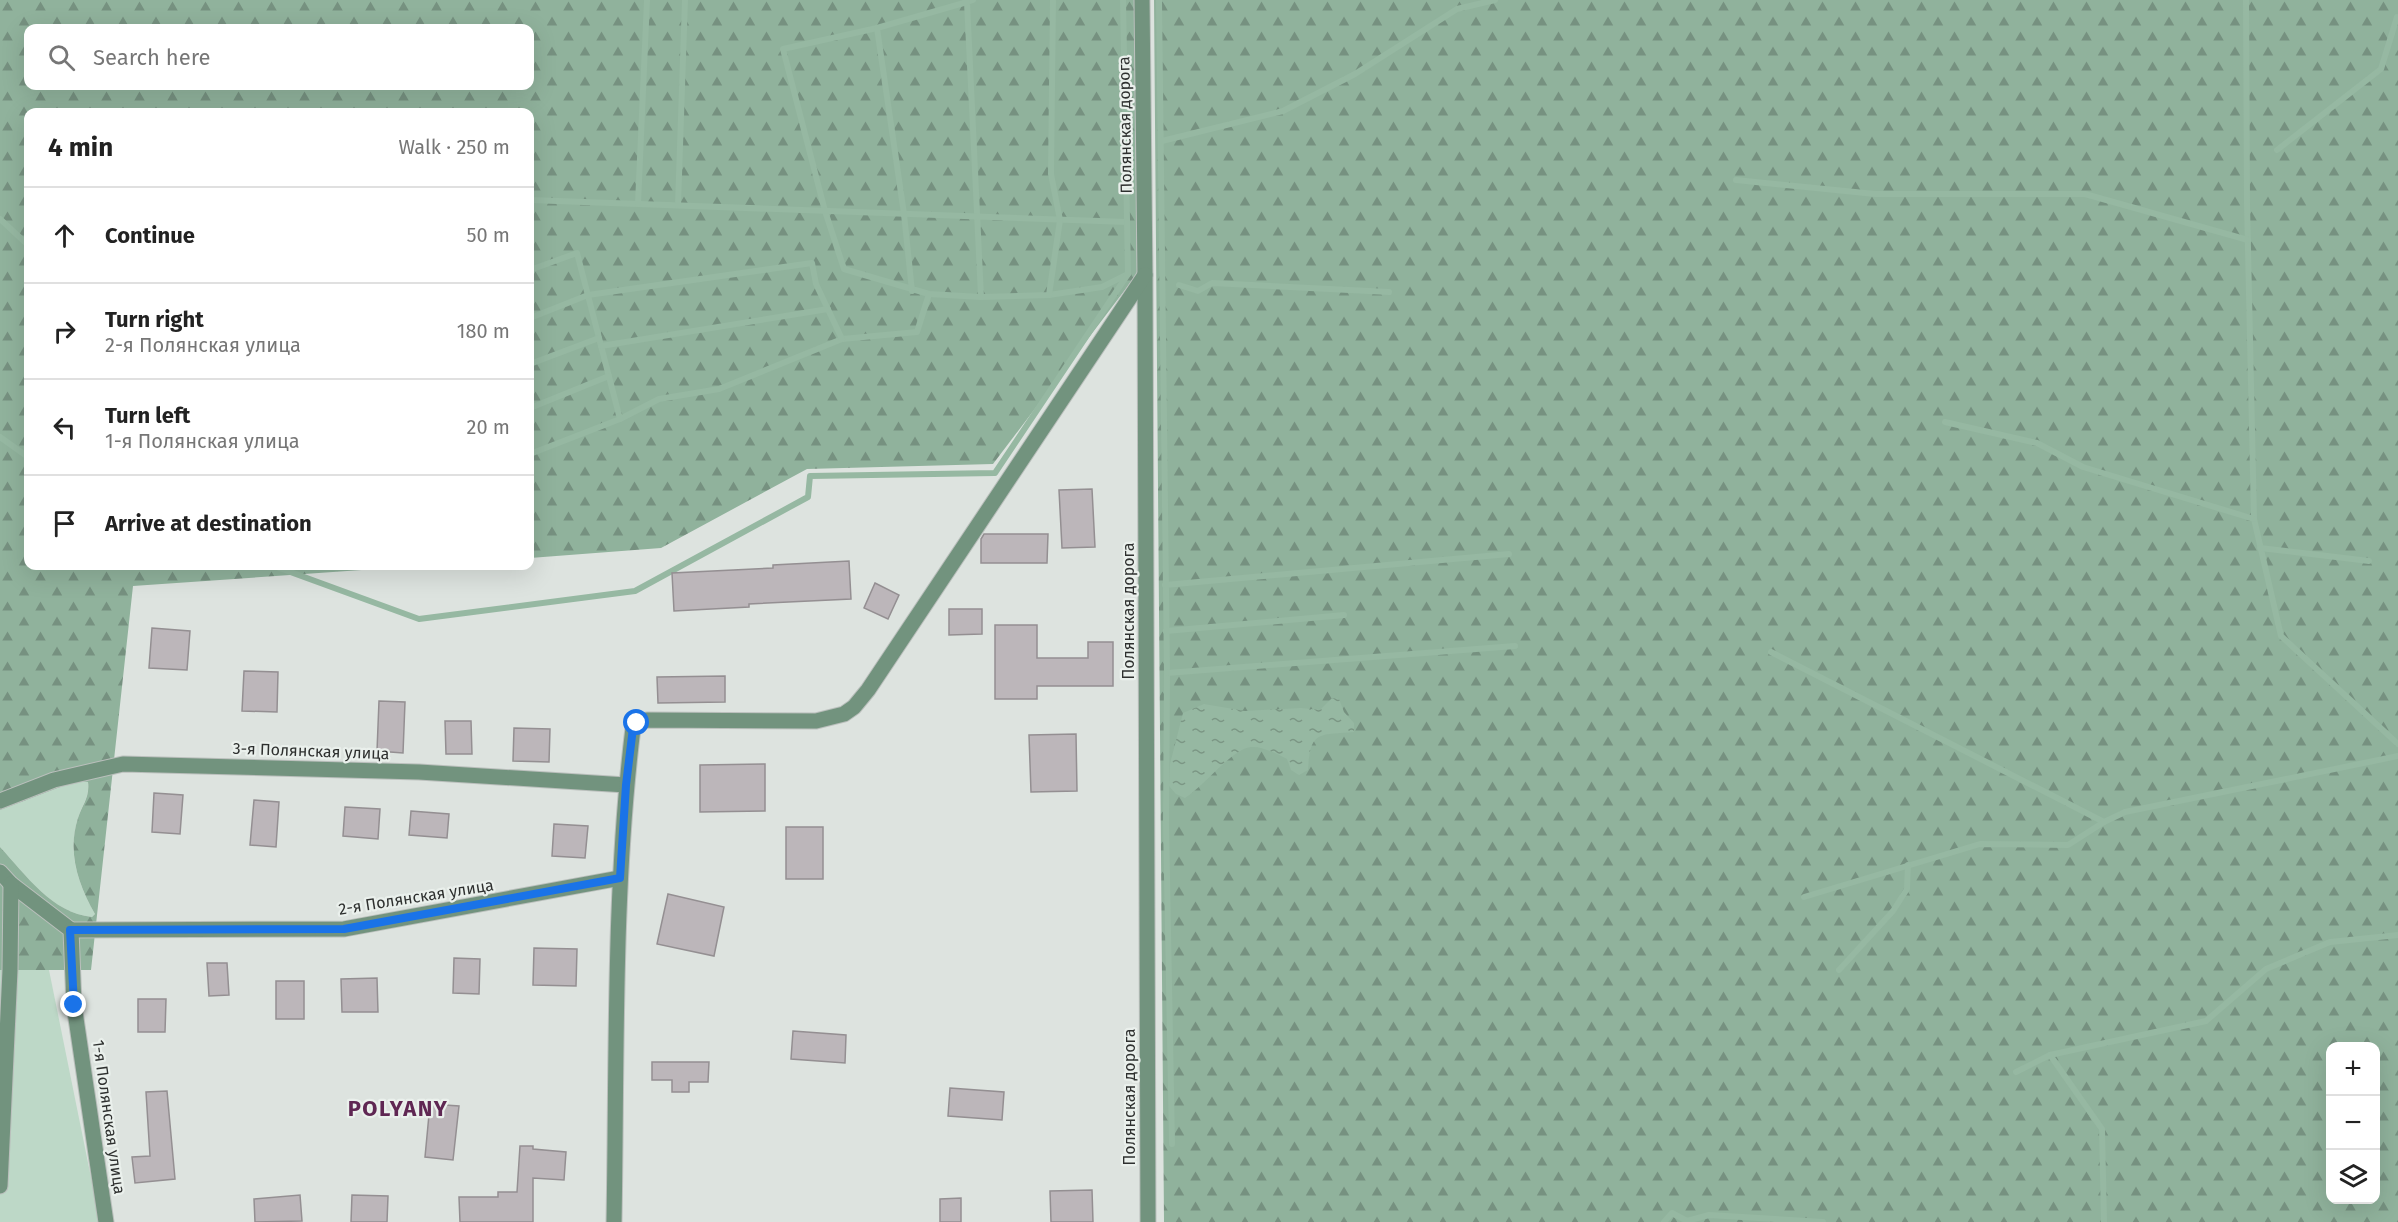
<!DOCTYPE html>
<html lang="en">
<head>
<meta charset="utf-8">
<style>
  :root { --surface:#fff; --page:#f2f2f2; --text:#222; --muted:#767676; --line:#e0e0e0 }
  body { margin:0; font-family:"Fira Sans",sans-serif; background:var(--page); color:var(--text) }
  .controls { position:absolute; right:18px; bottom:18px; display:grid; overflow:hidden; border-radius:12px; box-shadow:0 6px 24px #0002 }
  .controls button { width:54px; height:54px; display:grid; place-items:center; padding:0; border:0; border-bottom:2px solid var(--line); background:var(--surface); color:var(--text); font:30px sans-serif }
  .stop { position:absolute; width:18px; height:18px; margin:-14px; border:4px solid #1a73e8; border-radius:50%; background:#fff }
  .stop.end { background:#1a73e8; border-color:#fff; box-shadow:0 2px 6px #0008 }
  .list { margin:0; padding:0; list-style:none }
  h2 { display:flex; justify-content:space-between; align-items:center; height:78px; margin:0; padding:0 24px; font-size:26px }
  h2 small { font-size:20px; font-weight:400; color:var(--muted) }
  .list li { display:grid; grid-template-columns:39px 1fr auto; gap:18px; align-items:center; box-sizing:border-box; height:96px; padding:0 24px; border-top:2px solid var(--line) }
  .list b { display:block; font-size:22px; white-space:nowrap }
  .list p { margin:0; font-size:20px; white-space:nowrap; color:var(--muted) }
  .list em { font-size:20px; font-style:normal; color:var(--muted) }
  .icon { flex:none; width:33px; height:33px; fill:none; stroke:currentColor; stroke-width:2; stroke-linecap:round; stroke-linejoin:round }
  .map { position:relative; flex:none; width:2398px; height:1222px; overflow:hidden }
  .search { position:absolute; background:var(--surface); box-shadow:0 6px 24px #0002; left:24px; top:24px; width:510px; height:66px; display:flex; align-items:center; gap:15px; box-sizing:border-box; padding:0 21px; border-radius:12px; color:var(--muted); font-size:22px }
  .panel { position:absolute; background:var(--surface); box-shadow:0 6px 24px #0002; left:24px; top:108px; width:510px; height:462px; border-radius:12px }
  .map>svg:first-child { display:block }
  .green { fill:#bdd8c7 }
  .forest { fill:url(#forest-firs); fill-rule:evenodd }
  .water { fill:url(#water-ripples) }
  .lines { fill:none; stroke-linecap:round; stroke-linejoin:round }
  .stream { stroke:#96b8a2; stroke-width:6 }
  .building { fill:#bcb6ba; stroke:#948f92; stroke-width:1.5 }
  .minor-casing { stroke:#babfbc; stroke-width:17 }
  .minor { stroke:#72937e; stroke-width:15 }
  .route { stroke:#1a73e8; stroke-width:8 }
  .labels { text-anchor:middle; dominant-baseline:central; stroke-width:4.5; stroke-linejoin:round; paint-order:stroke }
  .street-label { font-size:16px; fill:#2e302f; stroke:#eaf0ec }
  .district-label { font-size:22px; font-weight:bold; letter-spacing:1.5px; fill:#5f2753; stroke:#eaf0ec }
</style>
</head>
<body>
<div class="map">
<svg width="2398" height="1222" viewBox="0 0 2398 1222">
  <defs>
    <pattern id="forest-firs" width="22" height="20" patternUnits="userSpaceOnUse" patternTransform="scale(1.5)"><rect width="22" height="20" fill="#90b29c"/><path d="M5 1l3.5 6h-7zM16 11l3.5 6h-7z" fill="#769180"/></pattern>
    <pattern id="water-ripples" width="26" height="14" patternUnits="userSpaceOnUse" patternTransform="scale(1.5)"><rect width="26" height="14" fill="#96b8a2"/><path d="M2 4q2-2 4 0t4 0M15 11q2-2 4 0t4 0" fill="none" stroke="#7b9684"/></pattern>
  </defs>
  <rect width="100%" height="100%" fill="#dde3df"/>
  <g class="green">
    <path d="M 76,781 L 88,782 C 90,796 82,805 78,818 C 67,852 78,884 95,914 L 92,917 C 52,913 26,875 0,847 L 0,810 Z"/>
    <path d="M 0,970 L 49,970 L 100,1222 L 0,1222 Z"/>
  </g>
  <g class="forest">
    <path d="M 0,0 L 1134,0 L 1137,274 L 993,464 L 807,469 L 661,548 L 530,558 L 530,112 L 28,112 L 28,566 L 419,566 L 133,586 L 91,970 L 0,970 L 0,847 C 26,875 52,913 92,917 L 95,914 C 78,884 67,852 78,818 C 82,805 90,797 88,782 L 76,781 L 0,810 ZM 28,28 L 530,28 L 530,86 L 28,86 Z"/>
    <path d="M 1154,0 L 2398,0 L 2398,1222 L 1164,1222 ZM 2330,1046 L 2376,1046 L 2376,1200 L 2330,1200 Z"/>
  </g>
  <path class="water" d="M 1332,698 L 1339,699 L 1344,712 L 1354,723 L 1354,732 C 1319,735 1310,730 1308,770 L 1299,775 L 1291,770 L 1287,759 C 1277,754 1263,746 1251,747 C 1233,748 1203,787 1185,798 L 1176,794 L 1169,786 L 1170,764 L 1183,713 L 1204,704 L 1245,711 L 1301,708 L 1320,710 Z"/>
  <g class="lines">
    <g class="stream">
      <path d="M 973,0 L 967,2 L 981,297"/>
      <path d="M 1159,0 L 1167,673 L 1166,823 L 1172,1144"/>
      <path d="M 2246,0 L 2247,204 L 2254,519 L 2281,636 L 2398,744"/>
      <path d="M 877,28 L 783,49 L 825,211 L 844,269 L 929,294 L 981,297 L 1049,295 L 1102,287 L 1128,274"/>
      <path d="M 1162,141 L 1283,111 L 1355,74 L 1457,9 L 1495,0"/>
      <path d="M 2277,150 L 2381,69 L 2397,17"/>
      <path d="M 1736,180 L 1875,194 L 2085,194 L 2248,240"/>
      <path d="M 530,200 L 1127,222"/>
      <path d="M 638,204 L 647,0"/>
      <path d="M 678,205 L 685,0"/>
      <path d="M 0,219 L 28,245"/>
      <path d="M 530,270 L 577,253 L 620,419 L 659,399 L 719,389 L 842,339 L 917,332 L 929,294"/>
      <path d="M 1179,285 L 1198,291 L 1212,283 L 1389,292"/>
      <path d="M 912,291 L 904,214 L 877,28 L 967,2"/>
      <path d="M 1049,295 L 1060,220 L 1051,174 L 1053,0"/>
      <path d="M 530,318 L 588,295 L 812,263 L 816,284 L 842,339"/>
      <path d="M 601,346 L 828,309"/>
      <path d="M 530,364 L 599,338"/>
      <path d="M 530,408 L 609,376"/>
      <path d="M 1945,422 L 2037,443 L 2083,467 L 2254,519"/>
      <path d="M 0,437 L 28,457"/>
      <path d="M 530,454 L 620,419"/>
      <path d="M 2260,548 L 2369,561"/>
      <path d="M 274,566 L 419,619 L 635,591 L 808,497 L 810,476 L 995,473 L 1128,274 L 1123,0"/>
      <path d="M 1165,585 L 1509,554"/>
      <path d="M 1166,631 L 1344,615"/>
      <path d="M 1771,652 L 2104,822 L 2125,812 L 2398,756"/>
      <path d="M 1167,673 L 1515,646"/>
      <path d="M 1804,897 L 1980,844 L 2068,845 L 2104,822"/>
      <path d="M 1839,970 L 1893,911 L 1907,889 L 1908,865"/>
      <path d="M 2050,1055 L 2102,1129 L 2104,1222"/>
      <path d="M 2016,1072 L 2050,1055 L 2206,1021 L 2266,969 L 2330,942 L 2398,935"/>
      <path d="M 1664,1222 L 1672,1213 L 1687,1221 L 1709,1215 L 1823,1222"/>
    </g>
  </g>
  <g class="building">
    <path d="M 1092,489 L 1095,547 L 1062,548 L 1059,490 Z"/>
    <path d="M 984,534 L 1048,534 L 1047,563 L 981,563 L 981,539 Z"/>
    <path d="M 849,561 L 851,599 L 749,604 L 749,607 L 674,611 L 672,573 L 773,568 L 773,565 Z"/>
    <path d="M 875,583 L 899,595 L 888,619 L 864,608 Z"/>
    <path d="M 949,609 L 982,609 L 982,634 L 949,635 Z"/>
    <path d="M 995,625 L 1037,625 L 1037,658 L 1088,658 L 1088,642 L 1113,642 L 1113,686 L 1037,686 L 1037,699 L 995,699 Z"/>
    <path d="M 152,628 L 190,631 L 187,670 L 149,668 Z"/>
    <path d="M 244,671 L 278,672 L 277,712 L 242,711 Z"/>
    <path d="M 725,676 L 725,702 L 658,703 L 657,677 Z"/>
    <path d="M 379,701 L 405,702 L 403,753 L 377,751 Z"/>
    <path d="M 445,721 L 471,721 L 472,754 L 446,754 Z"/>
    <path d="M 514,728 L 550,729 L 549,762 L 513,761 Z"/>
    <path d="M 1076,734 L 1077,791 L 1031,792 L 1029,735 Z"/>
    <path d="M 765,764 L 765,811 L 700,812 L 700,765 Z"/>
    <path d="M 154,793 L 183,795 L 180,834 L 152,832 Z"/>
    <path d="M 254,800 L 279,802 L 276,847 L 250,845 Z"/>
    <path d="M 345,807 L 380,809 L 378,839 L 343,836 Z"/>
    <path d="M 411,811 L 449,814 L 447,838 L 409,835 Z"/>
    <path d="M 554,824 L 588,826 L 585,858 L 552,856 Z"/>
    <rect x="786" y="827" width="37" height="52"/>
    <path d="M 668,894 L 724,907 L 714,956 L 657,944 Z"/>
    <path d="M 534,948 L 577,949 L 576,986 L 533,985 Z"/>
    <path d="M 454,958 L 480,959 L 479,994 L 453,993 Z"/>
    <path d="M 207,963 L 227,963 L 229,995 L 209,996 Z"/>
    <path d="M 377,978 L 378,1012 L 342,1012 L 341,979 Z"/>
    <rect x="276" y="981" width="28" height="38"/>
    <path d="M 138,999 L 166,999 L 165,1032 L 138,1032 Z"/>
    <path d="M 793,1031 L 846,1035 L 845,1063 L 791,1059 Z"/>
    <path d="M 652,1062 L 709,1062 L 708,1082 L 689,1082 L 689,1092 L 672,1092 L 672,1080 L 652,1080 Z"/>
    <path d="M 950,1088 L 1004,1092 L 1002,1120 L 948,1116 Z"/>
    <path d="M 167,1091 L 175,1179 L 135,1183 L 132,1157 L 150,1156 L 146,1092 Z"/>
    <path d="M 430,1104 L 459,1106 L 453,1160 L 425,1157 Z"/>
    <path d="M 520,1146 L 533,1146 L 533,1149 L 566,1152 L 564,1180 L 533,1178 L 533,1222 L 460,1222 L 459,1197 L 498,1197 L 498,1192 L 517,1192 Z"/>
    <path d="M 1092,1190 L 1093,1222 L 1051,1222 L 1050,1191 Z"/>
    <path d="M 300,1195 L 302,1221 L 255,1222 L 254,1199 Z"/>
    <path d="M 352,1195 L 388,1196 L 387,1222 L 351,1222 Z"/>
    <path d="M 961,1198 L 961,1222 L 940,1222 L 940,1199 Z"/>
  </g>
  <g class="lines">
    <g class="minor-casing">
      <g id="minor">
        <path d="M 1142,0 L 1145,275 L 1148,1222"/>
        <path d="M 0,801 L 54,780 L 123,764 L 419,772 L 626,785"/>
        <path d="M 0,872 L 11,884 L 71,930 L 74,1005 L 106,1222"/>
        <path d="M 71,930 L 344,929 L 620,878"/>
        <path d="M 0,1186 L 10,970 L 11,884"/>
        <path d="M 614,1222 C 617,1058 613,891 633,728 L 637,723 L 647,720 L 816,721 L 844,714 L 854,707 L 868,690 L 1145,275"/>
      </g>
    </g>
    <use href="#minor" class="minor"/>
  </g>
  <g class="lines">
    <path class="route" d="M 74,1005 L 70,930 L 344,929 L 620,878 L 626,785 L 633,728 L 637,723"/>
  </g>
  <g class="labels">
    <g class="street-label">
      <text transform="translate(1125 125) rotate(-91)">Полянская дорога</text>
      <text transform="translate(1128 611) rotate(-90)">Полянская дорога</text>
      <text transform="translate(311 751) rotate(2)">3-я Полянская улица</text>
      <text transform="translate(416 897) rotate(-9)">2-я Полянская улица</text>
      <text transform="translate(1129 1097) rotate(-90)">Полянская дорога</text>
      <text transform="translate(109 1117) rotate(82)">1-я Полянская улица</text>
    </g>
    <g class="district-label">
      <text x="398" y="1108">POLYANY</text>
    </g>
  </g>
</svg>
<div class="controls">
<button>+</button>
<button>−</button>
<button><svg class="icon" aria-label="layers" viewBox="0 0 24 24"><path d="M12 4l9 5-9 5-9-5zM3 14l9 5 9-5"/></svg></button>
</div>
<div class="stop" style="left:637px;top:723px"></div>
<div class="stop end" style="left:74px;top:1005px"></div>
<div class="search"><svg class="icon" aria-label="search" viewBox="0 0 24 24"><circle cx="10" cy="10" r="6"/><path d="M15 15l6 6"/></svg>Search here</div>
<section class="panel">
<h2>4 min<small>Walk · 250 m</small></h2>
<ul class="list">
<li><svg class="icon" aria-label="ahead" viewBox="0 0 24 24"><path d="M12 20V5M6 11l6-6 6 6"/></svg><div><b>Continue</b></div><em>50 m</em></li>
<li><svg class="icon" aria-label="right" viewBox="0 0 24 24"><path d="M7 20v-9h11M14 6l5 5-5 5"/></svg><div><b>Turn right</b><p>2-я Полянская улица</p></div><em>180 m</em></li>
<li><svg class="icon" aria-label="left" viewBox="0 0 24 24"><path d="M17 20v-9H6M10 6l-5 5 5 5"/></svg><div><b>Turn left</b><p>1-я Полянская улица</p></div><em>20 m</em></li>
<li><svg class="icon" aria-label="arrive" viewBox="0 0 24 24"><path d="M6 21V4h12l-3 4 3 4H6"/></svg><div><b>Arrive at destination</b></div></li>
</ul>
</section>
</div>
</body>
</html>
